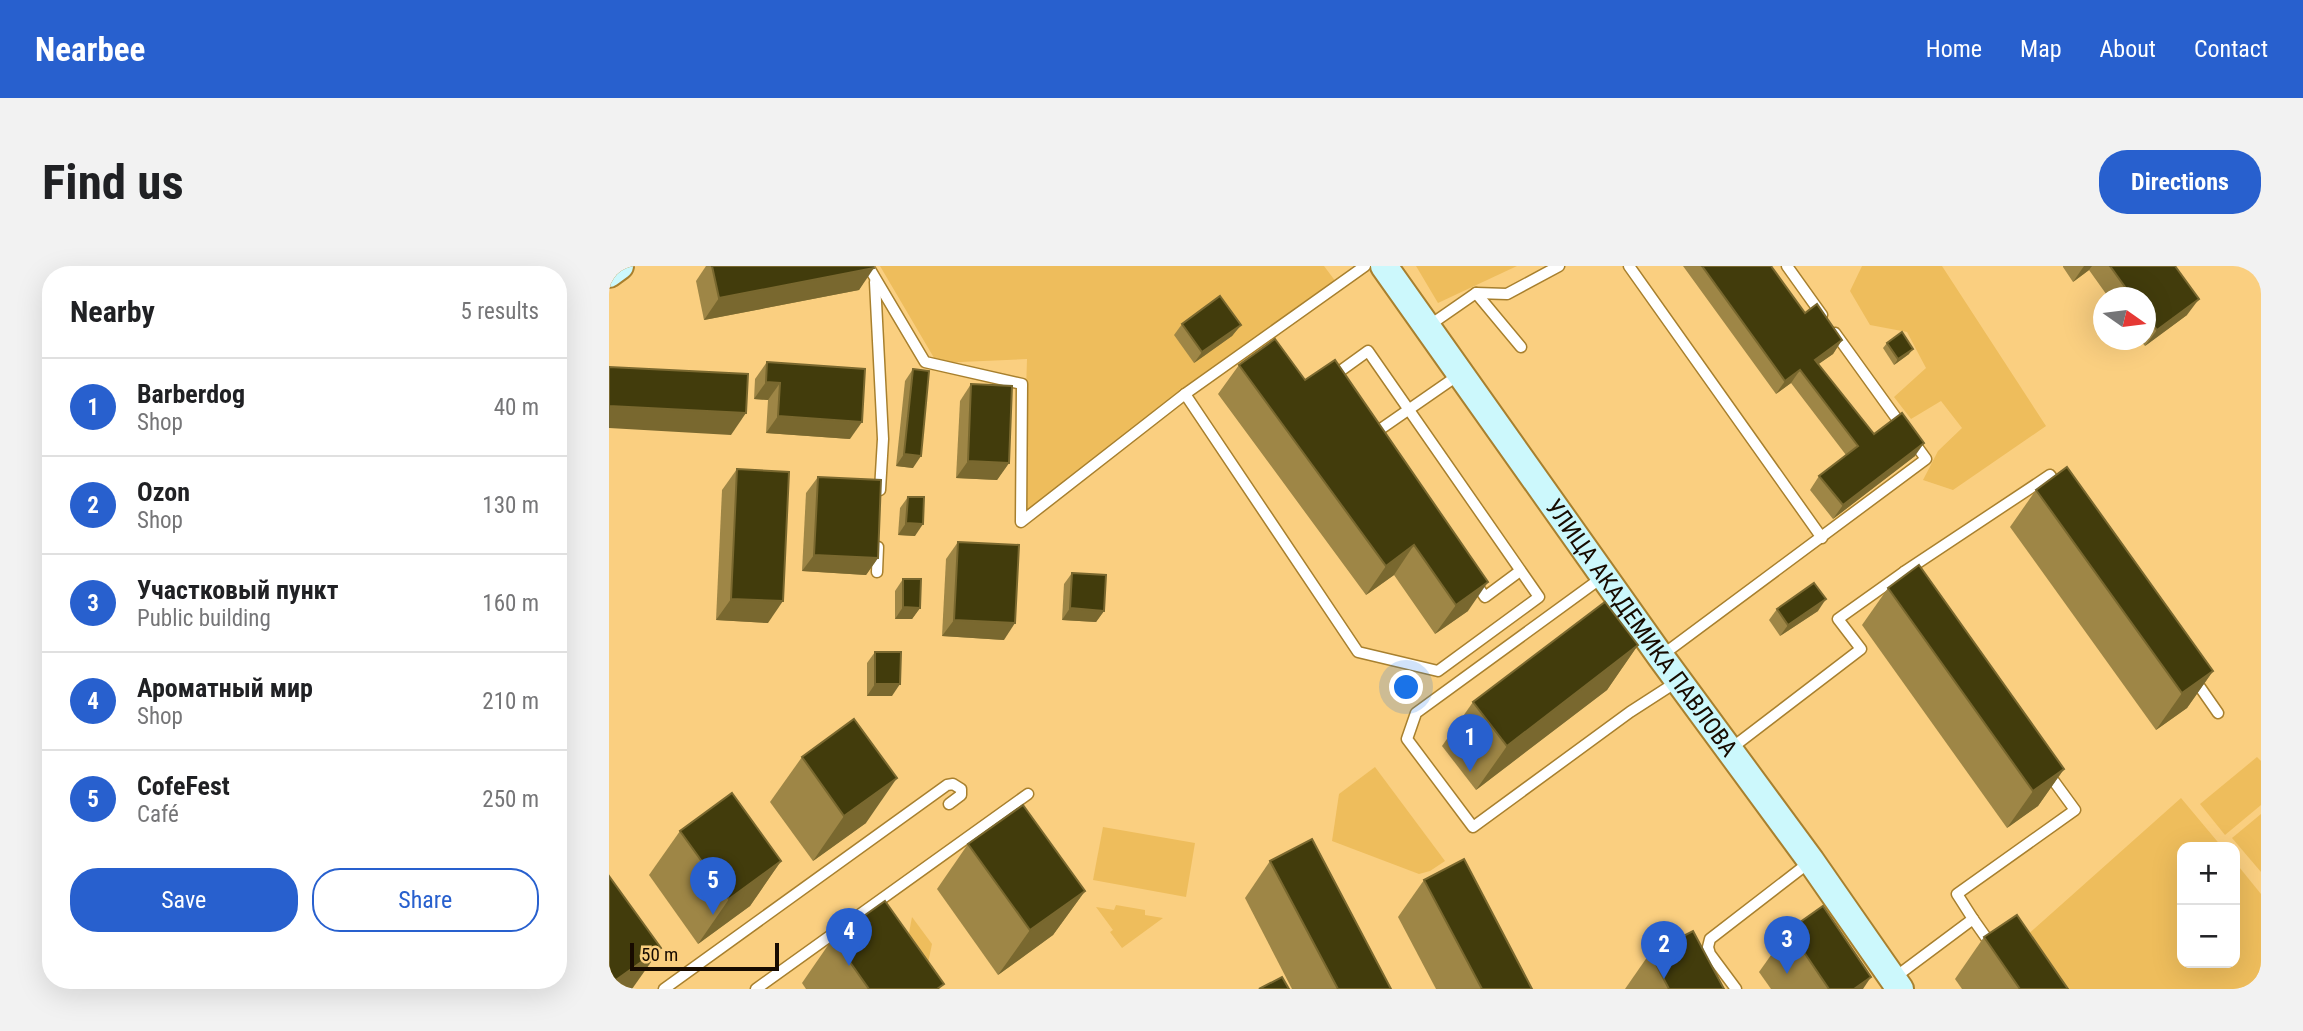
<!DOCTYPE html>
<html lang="en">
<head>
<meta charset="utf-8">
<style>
  :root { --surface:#fff; --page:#f2f2f2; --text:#202124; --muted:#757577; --line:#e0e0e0; --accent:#2860ce }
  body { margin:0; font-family:"Roboto Condensed",sans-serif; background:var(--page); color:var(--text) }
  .controls { position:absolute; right:21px; bottom:21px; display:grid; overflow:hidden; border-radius:14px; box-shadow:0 7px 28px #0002 }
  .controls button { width:63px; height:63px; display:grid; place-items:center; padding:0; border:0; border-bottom:2px solid var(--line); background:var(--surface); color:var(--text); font:35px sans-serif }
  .compass { position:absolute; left:1484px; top:21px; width:63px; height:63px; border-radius:50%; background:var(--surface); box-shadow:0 7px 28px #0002; rotate:104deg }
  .scale { position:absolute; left:21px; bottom:18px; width:149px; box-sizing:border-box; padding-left:7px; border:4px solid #170b00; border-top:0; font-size:19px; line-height:24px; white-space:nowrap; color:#170b00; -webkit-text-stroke:5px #facf80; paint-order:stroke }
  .you { position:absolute; left:798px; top:422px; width:24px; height:24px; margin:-18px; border:5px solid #fff; border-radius:50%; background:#1a73e8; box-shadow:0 0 0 10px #1a73e833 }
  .badge { display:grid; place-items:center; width:46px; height:46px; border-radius:50%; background:var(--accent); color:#fff; font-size:23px; font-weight:700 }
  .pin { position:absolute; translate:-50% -58px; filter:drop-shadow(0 2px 4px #0008) }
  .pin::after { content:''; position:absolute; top:37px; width:24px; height:21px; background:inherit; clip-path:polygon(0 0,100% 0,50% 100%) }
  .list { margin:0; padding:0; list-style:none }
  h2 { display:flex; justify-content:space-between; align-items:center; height:91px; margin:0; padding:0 28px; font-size:30px }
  h2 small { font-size:23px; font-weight:400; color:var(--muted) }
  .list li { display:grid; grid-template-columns:46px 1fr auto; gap:21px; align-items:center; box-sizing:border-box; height:98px; padding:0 28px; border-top:2px solid var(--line) }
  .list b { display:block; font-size:26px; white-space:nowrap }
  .list p { margin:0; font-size:23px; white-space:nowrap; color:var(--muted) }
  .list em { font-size:23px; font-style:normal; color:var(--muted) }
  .actions { display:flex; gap:14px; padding:21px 28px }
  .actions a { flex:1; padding:16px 0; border:2px solid var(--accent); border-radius:28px; text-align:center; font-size:24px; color:var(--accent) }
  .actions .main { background:var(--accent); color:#fff }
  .map { position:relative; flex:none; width:1652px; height:723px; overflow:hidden; border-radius:28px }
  header { display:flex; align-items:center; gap:42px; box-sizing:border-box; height:98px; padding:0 35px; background:var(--accent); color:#fff }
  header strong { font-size:33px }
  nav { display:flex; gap:38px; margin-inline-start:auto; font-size:24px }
  .intro { display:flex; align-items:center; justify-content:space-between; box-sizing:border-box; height:168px; padding:0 42px }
  h1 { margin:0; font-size:49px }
  .button { padding:18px 32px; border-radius:28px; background:var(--accent); color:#fff; font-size:24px; font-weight:700 }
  main { display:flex; gap:42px; padding:0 42px }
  aside { flex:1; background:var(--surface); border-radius:28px; box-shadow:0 7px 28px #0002 }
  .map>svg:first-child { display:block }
  .green { fill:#eebd5c }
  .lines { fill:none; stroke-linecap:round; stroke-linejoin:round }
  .lane-casing { stroke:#a8802e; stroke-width:13 }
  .secondary-casing { stroke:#a8802e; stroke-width:30 }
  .lane { stroke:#fff; stroke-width:10 }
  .secondary { stroke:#ccf8fc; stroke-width:26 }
  .wall { fill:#9e8646 }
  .shaded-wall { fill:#79682f }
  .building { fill:#423c0c; stroke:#79682f; stroke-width:2 }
  .labels { text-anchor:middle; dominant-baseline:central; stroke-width:7; stroke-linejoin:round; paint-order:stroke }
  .street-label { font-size:24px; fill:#170b00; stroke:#facf80 }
</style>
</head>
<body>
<header>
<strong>Nearbee</strong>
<nav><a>Home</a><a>Map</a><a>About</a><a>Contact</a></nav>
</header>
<div class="intro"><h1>Find us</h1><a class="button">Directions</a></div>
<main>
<aside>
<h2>Nearby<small>5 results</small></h2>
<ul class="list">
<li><span class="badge">1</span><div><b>Barberdog</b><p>Shop</p></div><em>40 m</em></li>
<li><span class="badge">2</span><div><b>Ozon</b><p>Shop</p></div><em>130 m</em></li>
<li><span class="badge">3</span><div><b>Участковый пункт</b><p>Public building</p></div><em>160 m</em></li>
<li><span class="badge">4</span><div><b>Ароматный мир</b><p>Shop</p></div><em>210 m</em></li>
<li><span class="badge">5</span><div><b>CofeFest</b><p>Café</p></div><em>250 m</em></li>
</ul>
<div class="actions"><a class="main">Save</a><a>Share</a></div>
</aside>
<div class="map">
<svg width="1652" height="723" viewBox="0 0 1652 723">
  <rect width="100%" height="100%" fill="#facf80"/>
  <g class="green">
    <path d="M 271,0 L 715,0 L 730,20 L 413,252 L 418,93 L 328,97 Z"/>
    <path d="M 807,0 L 908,0 L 829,37 Z"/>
    <path d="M 1253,0 L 1333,0 L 1437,160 L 1344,224 L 1314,214 L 1329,185 L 1353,162 L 1332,135 L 1302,153 L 1285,131 L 1317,102 L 1298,66 L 1261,59 L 1241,25 Z"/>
    <path d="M 1648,491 L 1652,495 L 1652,539 L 1616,569 L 1591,538 Z"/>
    <path d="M 766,501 L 836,595 L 821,605 L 810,608 L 723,575 L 730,528 Z"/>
    <path d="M 1572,532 L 1613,581 L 1573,581 L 1573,697 L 1626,697 L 1626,596 L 1652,628 L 1652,723 L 1453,723 L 1417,670 Z"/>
    <path d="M 1652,548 L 1652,606 L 1623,572 Z"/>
    <path d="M 494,561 L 586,577 L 577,631 L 484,614 Z"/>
    <path d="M 507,639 L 536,644 L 536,649 L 554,652 L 513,682 L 501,666 L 504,664 L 487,641 L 505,644 Z"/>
    <path d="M 303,651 L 323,678 L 314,721 L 295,694 Z"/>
  </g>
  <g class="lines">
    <g class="lane-casing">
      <g id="lane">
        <path d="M 259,0 L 316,96 L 413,118 L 412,256 L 576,128 L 756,0"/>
        <path d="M 1020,0 L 1213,272"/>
        <path d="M 1178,0 L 1213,49"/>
        <path d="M 266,16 L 274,173 L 271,224"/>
        <path d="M 867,27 L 912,81"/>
        <path d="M 818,61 L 867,27 L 898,28 L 950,0"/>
        <path d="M 1226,67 L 1293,160"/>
        <path d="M 576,128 L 749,386 L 829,405 L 930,331 L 759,85 L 723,111"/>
        <path d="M 763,169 L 851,108"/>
        <path d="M 268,306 L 269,281"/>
        <path d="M 995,310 L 807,447 L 798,473 L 864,561 L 1021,446 L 1069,415"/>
        <path d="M 865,315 L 876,331 L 911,305"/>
        <path d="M 1305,318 L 1295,306 L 1441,209 L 1450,222"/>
        <path d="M 1052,390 L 1317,193 L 1304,175"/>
        <path d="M 1586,414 L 1609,447"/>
        <path d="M 1120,484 L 1252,383 L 1229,353 L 1295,306"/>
        <path d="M 1364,653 L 1348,628 L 1466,544 L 1439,507"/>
        <path d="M 1285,712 L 1364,653 L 1383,680"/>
        <path d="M 55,723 L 338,519 L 344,518 L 352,523 L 352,529 L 340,538"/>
        <path d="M 147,723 L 419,528"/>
        <path d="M 1127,723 L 1101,688 L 1099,681 L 1101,673 L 1202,595"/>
      </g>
    </g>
    <g class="secondary-casing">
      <g id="secondary">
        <path id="s1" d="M 775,0 L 1052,391 L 1202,595 L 1291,723"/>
        <path d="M 0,8 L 11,0"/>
      </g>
    </g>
    <use href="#lane" class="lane"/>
    <use href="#secondary" class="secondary"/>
  </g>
  <g class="wall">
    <path d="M 97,0 L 264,0 L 250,24 L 95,54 L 87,15 Z"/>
    <path d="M 1074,0 L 1162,0 L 1196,47 L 1233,74 L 1224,88 L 1209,98 L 1265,168 L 1306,190 L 1224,253 L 1201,224 L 1210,210 L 1237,189 L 1182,117 L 1167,128 Z"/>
    <path d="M 1454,0 L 1566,0 L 1578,49 L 1536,80 L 1531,74 L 1536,74 L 1536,32 L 1500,32 L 1480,4 L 1464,16 L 1454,1 Z"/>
    <path d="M 573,58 L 632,59 L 623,70 L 585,97 L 565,69 Z"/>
    <path d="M 666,73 L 859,345 L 826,368 L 785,309 L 757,329 L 609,128 L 630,99 Z"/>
    <path d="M 1278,77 L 1300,88 L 1285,99 L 1274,82 Z"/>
    <path d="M 158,96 L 241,173 L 157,167 L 159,134 L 145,133 L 146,113 Z"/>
    <path d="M 304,103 L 304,202 L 287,200 L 296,115 Z"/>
    <path d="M 362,118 L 400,197 L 388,214 L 347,212 L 351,135 Z"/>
    <path d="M 128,203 L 159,357 L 107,354 L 113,224 Z"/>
    <path d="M 209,211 L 269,292 L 257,309 L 193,305 L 197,227 Z"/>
    <path d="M 1427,224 L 1604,405 L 1578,442 L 1547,464 L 1401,261 Z"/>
    <path d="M 299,231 L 306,270 L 289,269 L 291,242 Z"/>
    <path d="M 349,276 L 395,374 L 333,370 L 337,293 Z"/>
    <path d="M 463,307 L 495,345 L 487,356 L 453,354 L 455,318 Z"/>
    <path d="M 294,313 L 311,342 L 303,353 L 286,353 L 286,325 Z"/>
    <path d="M 1279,322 L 1455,503 L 1429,540 L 1398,562 L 1253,359 Z"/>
    <path d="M 1168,343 L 1209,345 L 1171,370 L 1160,354 Z"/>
    <path d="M 1029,379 L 998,424 L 867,524 L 833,480 L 864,436 Z"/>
    <path d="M 266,386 L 283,430 L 258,430 L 258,397 Z"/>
    <path d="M 193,491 L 257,557 L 204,595 L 161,536 Z"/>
    <path d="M 71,565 L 172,595 L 141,640 L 89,678 L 40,609 Z"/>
    <path d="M 359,578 L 476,625 L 444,669 L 389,709 L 328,623 Z"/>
    <path d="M 661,595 L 782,723 L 683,723 L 636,632 Z"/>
    <path d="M 815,614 L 923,723 L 827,723 L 789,651 Z"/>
    <path d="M 1180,664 L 1254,723 L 1162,723 L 1150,706 Z"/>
    <path d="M 1375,671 L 1459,723 L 1353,723 L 1346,713 Z"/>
    <path d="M 224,672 L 331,723 L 197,723 L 193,717 Z"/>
    <path d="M 1041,687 L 1115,723 L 1016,723 Z"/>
  </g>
  <g class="shaded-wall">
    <path d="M 1475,0 L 1483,0 L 1480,4 L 1464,16 Z"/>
    <path d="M 265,2 L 250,24 L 95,54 L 110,32 Z"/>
    <path d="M 1590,33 L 1578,49 L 1536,80 L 1548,64 Z"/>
    <path d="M 632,59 L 623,70 L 585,97 L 593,86 Z"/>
    <path d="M 1233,74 L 1224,88 L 1197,107 L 1206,94 Z"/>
    <path d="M 1304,83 L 1300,88 L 1285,99 L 1289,93 Z"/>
    <path d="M 1191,104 L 1182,117 L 1167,128 L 1176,115 Z"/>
    <path d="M 157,116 L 171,117 L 159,134 L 145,133 Z"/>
    <path d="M 0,140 L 137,147 L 122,169 L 0,162 Z"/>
    <path d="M 169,150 L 253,156 L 241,173 L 157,167 Z"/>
    <path d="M 1315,177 L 1306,190 L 1224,253 L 1234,239 Z"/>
    <path d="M 295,188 L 312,190 L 304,202 L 287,200 Z"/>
    <path d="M 359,195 L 400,197 L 388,214 L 347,212 Z"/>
    <path d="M 297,257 L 314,258 L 306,270 L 289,269 Z"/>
    <path d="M 805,279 L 785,309 L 757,329 L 777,300 Z"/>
    <path d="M 205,289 L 269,292 L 257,309 L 193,305 Z"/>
    <path d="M 879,316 L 859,345 L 826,368 L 847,339 Z"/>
    <path d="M 122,333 L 174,335 L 159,357 L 107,354 Z"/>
    <path d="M 1217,333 L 1209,345 L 1171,370 L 1179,359 Z"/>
    <path d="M 294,341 L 311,342 L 303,353 L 286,353 Z"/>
    <path d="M 461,342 L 495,345 L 487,356 L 453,354 Z"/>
    <path d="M 345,354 L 406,357 L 395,374 L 333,370 Z"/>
    <path d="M 1029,379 L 998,424 L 867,524 L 898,480 Z"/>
    <path d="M 1604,405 L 1578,442 L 1547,464 L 1573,427 Z"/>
    <path d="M 266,418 L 291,418 L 283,430 L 258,430 Z"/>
    <path d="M 1455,503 L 1429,540 L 1398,562 L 1424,525 Z"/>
    <path d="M 288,512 L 257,557 L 204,595 L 235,550 Z"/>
    <path d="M 172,595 L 141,640 L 89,678 L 120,633 Z"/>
    <path d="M 476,625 L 444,669 L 389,709 L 421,664 Z"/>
    <path d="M 52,682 L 23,723 L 0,723 L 0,719 Z"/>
    <path d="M 1262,711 L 1254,723 L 1245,723 Z"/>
  </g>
  <g class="building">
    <path d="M 103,0 L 264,0 L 265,2 L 110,32 Z"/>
    <path d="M 1093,0 L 1162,0 L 1196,47 L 1208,38 L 1233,74 L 1206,94 L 1265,168 L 1293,147 L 1315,177 L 1234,239 L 1210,210 L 1249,180 L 1191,104 L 1176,115 Z"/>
    <path d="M 1501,0 L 1566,0 L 1590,33 L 1548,64 L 1536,48 L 1536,32 L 1524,32 Z"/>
    <path d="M 611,30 L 632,59 L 593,86 L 573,58 Z"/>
    <path d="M 1293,66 L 1304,83 L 1289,93 L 1278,77 Z"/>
    <path d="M 666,73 L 696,114 L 726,94 L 879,316 L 847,339 L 805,279 L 777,300 L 630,99 Z"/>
    <path d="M 158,96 L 256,103 L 253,156 L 169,150 L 171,117 L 157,116 Z"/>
    <path d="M 0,101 L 139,108 L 137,147 L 0,140 Z"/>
    <path d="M 304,103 L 320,105 L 312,190 L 295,188 Z"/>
    <path d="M 362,118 L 403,120 L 400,197 L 359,195 Z"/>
    <path d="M 1458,201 L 1604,405 L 1573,427 L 1427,224 Z"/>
    <path d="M 128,203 L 180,206 L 174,335 L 122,333 Z"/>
    <path d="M 209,211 L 272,214 L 269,292 L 205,289 Z"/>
    <path d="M 299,231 L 315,231 L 314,258 L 297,257 Z"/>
    <path d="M 349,276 L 410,279 L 406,357 L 345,354 Z"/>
    <path d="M 1310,299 L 1455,503 L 1424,525 L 1279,322 Z"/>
    <path d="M 463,307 L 497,309 L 495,345 L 461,342 Z"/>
    <path d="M 294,313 L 312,313 L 311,342 L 294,341 Z"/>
    <path d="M 1205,317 L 1217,333 L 1179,359 L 1168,343 Z"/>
    <path d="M 996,336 L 1029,379 L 898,480 L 864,436 Z"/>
    <path d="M 266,386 L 292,386 L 291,418 L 266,418 Z"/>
    <path d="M 245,453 L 288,512 L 235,550 L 193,491 Z"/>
    <path d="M 123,527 L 172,595 L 120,633 L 71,565 Z"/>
    <path d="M 414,539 L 476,625 L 421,664 L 359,578 Z"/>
    <path d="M 703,573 L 782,723 L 729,723 L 661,595 Z"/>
    <path d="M 855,593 L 923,723 L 873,723 L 815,614 Z"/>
    <path d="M 0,610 L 52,682 L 0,719 Z"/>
    <path d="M 276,635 L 335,718 L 328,723 L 260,723 L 224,672 Z"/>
    <path d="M 1214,640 L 1262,711 L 1245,723 L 1220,723 L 1180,664 Z"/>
    <path d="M 1408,649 L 1459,723 L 1411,723 L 1375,671 Z"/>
    <path d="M 1084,665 L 1115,723 L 1060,723 L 1041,687 Z"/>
    <path d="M 673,711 L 680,723 L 650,723 Z"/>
  </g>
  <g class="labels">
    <g class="street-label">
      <text stroke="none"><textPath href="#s1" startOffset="444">УЛИЦА АКАДЕМИКА ПАВЛОВА</textPath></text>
    </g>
  </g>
</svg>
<div class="controls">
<button>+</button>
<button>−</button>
</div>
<svg class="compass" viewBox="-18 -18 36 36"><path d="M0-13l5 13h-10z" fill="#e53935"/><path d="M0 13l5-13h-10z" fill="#757577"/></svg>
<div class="scale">50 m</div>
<div class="you"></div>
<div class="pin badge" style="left:861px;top:506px">1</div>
<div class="pin badge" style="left:1055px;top:713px">2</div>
<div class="pin badge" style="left:1178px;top:708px">3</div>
<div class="pin badge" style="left:240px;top:700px">4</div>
<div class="pin badge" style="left:104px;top:649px">5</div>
</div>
</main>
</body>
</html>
